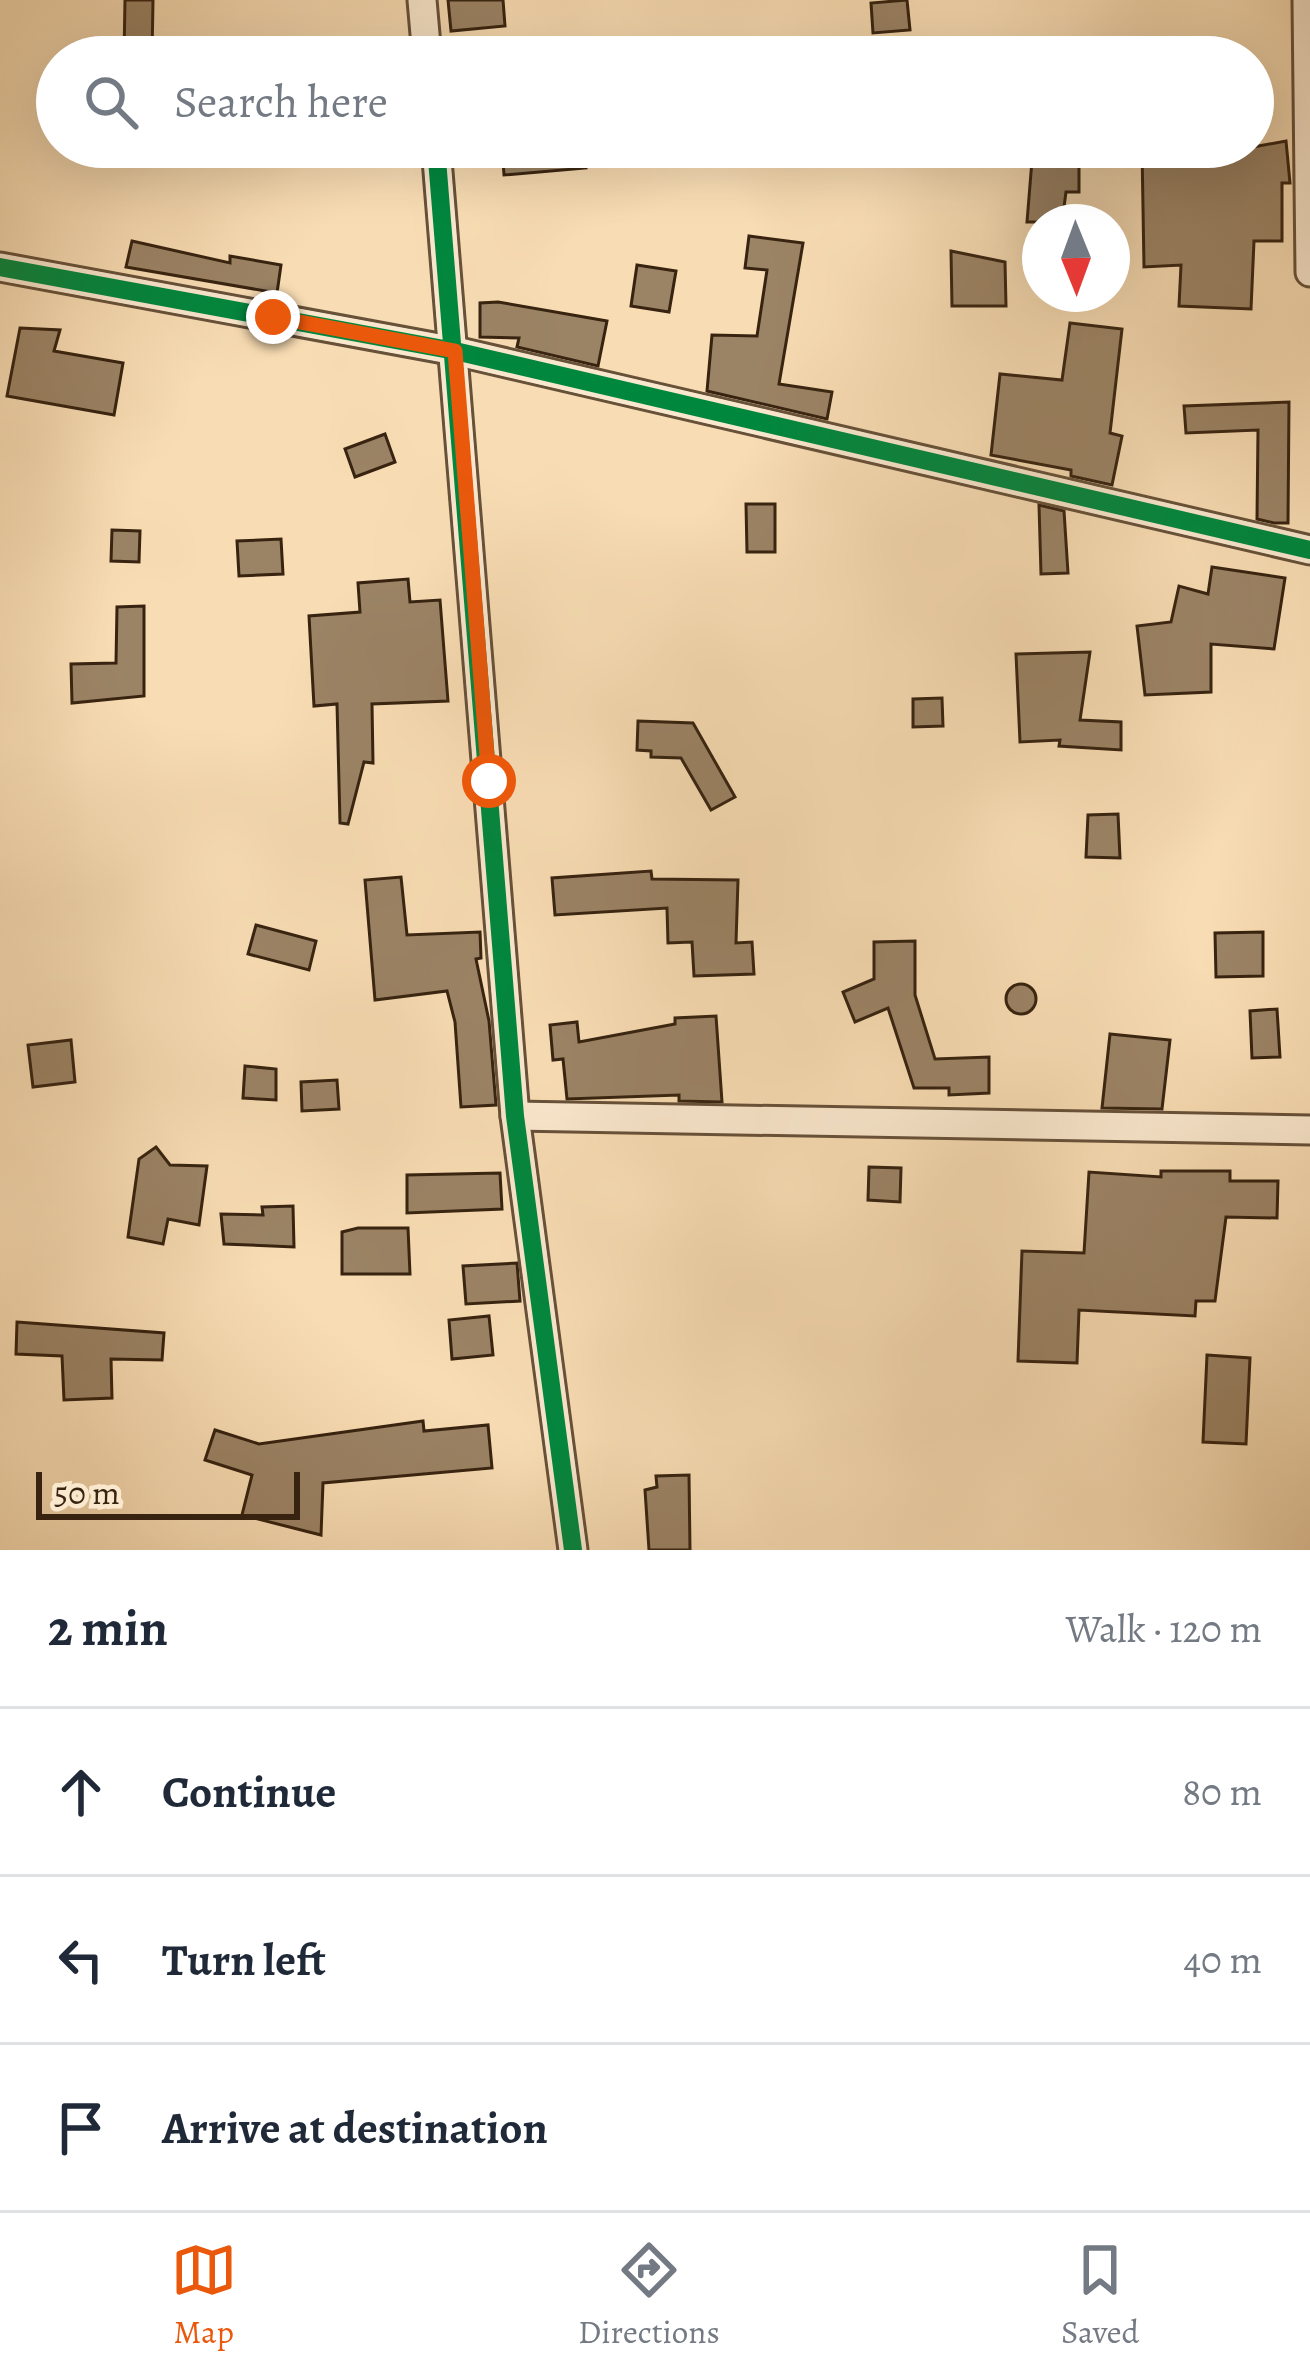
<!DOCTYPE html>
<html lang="en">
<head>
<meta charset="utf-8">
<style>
  :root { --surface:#fff; --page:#f2f2f3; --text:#1f2937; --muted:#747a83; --line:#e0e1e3; --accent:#ea580c }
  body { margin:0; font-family:Alegreya,serif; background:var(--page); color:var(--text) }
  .compass { position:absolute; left:1022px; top:204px; width:108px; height:108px; border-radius:50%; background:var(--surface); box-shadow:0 12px 48px #0002; rotate:179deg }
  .scale { position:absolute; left:36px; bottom:30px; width:264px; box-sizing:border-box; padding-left:12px; border:6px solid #372310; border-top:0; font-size:33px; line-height:42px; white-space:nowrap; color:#372310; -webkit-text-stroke:9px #fae8ce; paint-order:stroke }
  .stop { position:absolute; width:36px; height:36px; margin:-27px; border:9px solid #ea580c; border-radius:50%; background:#fff }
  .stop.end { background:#ea580c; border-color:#fff; box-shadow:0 3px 12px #0008 }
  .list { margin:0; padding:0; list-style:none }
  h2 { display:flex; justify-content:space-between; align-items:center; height:156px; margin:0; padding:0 48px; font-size:51px }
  h2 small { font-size:39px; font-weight:400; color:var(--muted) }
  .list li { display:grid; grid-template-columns:78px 1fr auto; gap:36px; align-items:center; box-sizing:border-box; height:168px; padding:0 48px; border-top:3px solid var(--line) }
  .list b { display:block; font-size:45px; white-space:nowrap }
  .list em { font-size:39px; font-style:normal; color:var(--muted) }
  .icon { flex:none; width:66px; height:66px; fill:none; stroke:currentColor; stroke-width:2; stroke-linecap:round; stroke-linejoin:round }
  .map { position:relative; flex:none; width:1310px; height:1550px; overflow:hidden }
  .search { position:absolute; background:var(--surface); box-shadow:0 12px 48px #0002; left:36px; right:36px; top:36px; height:132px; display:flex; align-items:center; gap:30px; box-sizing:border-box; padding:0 42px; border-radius:66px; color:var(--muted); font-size:45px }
  .sheet { height:660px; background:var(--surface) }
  nav { display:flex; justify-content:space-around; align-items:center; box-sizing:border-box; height:168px; border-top:3px solid var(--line); background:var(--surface); font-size:33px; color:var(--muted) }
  nav a { display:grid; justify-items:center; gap:6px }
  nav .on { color:var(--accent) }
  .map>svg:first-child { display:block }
  .building { fill:#9b8365; stroke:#372310; stroke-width:3 }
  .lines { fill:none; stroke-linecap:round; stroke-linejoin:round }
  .street-casing { stroke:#675139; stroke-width:33 }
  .street { stroke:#fae8ce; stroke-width:27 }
  .cycleway-casing { stroke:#fae8ce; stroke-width:26 }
  .cycleway { stroke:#00873e; stroke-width:18 }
  .route { stroke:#ea580c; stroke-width:15 }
</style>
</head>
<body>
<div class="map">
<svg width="1310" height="1550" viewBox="0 0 1310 1550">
  <rect width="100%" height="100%" fill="#f8dcb3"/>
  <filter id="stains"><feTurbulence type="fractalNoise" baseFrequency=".00167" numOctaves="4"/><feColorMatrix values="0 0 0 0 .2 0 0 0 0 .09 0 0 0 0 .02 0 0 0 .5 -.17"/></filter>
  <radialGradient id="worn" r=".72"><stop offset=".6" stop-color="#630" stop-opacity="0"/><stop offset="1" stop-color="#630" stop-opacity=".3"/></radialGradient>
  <g class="building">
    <path d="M 125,0 L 153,0 L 152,57 L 124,57 Z"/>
    <path d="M 448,0 L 503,0 L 505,26 L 451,31 Z"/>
    <path d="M 907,0 L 910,30 L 873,33 L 871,3 Z"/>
    <path d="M 1286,141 L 1290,183 L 1282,183 L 1282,241 L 1254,241 L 1251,309 L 1179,306 L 1181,265 L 1144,267 L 1142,148 L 1253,147 Z"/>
    <path d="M 502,147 L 585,147 L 586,168 L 504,175 Z"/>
    <path d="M 1033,148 L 1079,149 L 1079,192 L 1066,192 L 1062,222 L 1027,222 Z"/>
    <path d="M 749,236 L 803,243 L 779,384 L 832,392 L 827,419 L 707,391 L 712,335 L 757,336 L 767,270 L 745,268 Z"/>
    <path d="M 132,241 L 230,263 L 230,256 L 281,265 L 277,293 L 126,267 Z"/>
    <path d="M 951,251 L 1005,262 L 1006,306 L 952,306 Z"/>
    <path d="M 637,265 L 676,271 L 669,312 L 631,306 Z"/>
    <path d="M 498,302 L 607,321 L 598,366 L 517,347 L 519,338 L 480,337 L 480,303 Z"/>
    <path d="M 1070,323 L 1122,329 L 1110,433 L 1122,436 L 1112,485 L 1071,476 L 1071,470 L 991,455 L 1000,374 L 1062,380 Z"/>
    <path d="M 20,328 L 60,330 L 54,351 L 123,363 L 114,415 L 7,396 Z"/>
    <path d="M 1289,402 L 1288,523 L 1274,523 L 1257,519 L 1258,430 L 1186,433 L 1184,406 Z"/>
    <path d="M 385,434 L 395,462 L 355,477 L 345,449 Z"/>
    <path d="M 746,504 L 775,504 L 775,552 L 747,552 Z"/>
    <path d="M 1039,505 L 1064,511 L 1068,573 L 1041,574 Z"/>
    <path d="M 112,530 L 140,531 L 139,562 L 111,561 Z"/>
    <path d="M 281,539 L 283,574 L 239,576 L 237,541 Z"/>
    <path d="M 1212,567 L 1285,578 L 1274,649 L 1211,644 L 1211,692 L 1145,695 L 1137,626 L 1171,622 L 1179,586 L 1208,594 Z"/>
    <path d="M 408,579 L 410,602 L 440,600 L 448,701 L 372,704 L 373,763 L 364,762 L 348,824 L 340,823 L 337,704 L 314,706 L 309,616 L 360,612 L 358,583 Z"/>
    <path d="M 144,606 L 144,696 L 72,703 L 71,664 L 116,663 L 117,607 Z"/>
    <path d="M 1090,652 L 1080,720 L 1121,722 L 1121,750 L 1059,746 L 1060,740 L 1020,742 L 1016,654 Z"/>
    <path d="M 942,698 L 943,726 L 913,727 L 913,699 Z"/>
    <path d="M 638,721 L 693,723 L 735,797 L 711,810 L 681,758 L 651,757 L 651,751 L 637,750 Z"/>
    <path d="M 1118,814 L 1120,858 L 1086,857 L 1088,815 Z"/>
    <path d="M 651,871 L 652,879 L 738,880 L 736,943 L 752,942 L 754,974 L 694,976 L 692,942 L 668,943 L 667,908 L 555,915 L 552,878 Z"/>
    <path d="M 401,877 L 407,935 L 480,932 L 481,958 L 476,959 L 489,1021 L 496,1105 L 461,1107 L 455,1022 L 447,991 L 375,1000 L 365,880 Z"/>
    <path d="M 256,925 L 316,941 L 309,970 L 248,954 Z"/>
    <path d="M 1263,932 L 1263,976 L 1216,977 L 1215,933 Z"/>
    <path d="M 915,941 L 915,995 L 935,1059 L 989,1057 L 989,1093 L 949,1095 L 949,1088 L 914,1088 L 888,1008 L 855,1022 L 843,992 L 874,979 L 874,942 Z"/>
    <circle cx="1021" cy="999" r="15"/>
    <path d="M 1277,1009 L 1280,1057 L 1252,1058 L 1250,1011 Z"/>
    <path d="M 716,1016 L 722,1102 L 679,1101 L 679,1095 L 567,1099 L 563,1059 L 553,1060 L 550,1025 L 577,1022 L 579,1042 L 675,1024 L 675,1018 Z"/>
    <path d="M 1110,1034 L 1170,1040 L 1162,1109 L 1102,1108 Z"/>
    <path d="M 71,1040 L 75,1082 L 33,1087 L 28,1045 Z"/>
    <path d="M 245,1066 L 276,1069 L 276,1100 L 243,1098 Z"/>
    <path d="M 337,1080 L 339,1109 L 302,1111 L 301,1082 Z"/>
    <path d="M 156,1147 L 170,1165 L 207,1166 L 199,1225 L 168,1219 L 163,1244 L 128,1237 L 139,1159 Z"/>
    <path d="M 869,1167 L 901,1168 L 900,1202 L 868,1200 Z"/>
    <path d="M 1161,1171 L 1230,1171 L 1230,1181 L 1278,1181 L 1277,1218 L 1226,1217 L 1215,1301 L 1196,1301 L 1195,1316 L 1079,1310 L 1077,1363 L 1018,1361 L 1022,1251 L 1084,1253 L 1089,1172 L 1161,1177 Z"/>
    <path d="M 500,1173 L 502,1209 L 407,1213 L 407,1175 Z"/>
    <path d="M 293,1206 L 294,1247 L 224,1244 L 221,1214 L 263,1215 L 262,1207 Z"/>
    <path d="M 358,1228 L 408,1228 L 410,1274 L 342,1274 L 342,1232 Z"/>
    <path d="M 517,1263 L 520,1301 L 466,1304 L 463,1266 Z"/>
    <path d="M 489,1316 L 493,1355 L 452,1359 L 449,1320 Z"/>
    <path d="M 17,1322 L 164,1333 L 162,1360 L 111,1359 L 112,1398 L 64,1400 L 62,1356 L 16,1354 Z"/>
    <path d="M 1207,1355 L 1250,1358 L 1246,1444 L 1203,1442 Z"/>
    <path d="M 423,1421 L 424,1431 L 488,1425 L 492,1468 L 323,1483 L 321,1535 L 242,1515 L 252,1475 L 205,1460 L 215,1430 L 259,1444 Z"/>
    <path d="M 689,1475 L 690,1550 L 649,1550 L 645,1490 L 657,1487 L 656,1476 Z"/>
  </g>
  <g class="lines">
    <g class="street-casing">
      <g id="street">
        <path d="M 422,0 L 427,57"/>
        <path d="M 1307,0 L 1310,272"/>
        <path d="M 436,147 L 515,1116 L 573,1550"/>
        <path d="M 0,267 L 455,351 L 1310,550"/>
        <path d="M 515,1116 L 1310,1130"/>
      </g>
    </g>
    <use href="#street" class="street"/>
    <g class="cycleway-casing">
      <g id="cycleway">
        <path d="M 436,147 L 515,1116 L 573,1550"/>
        <path d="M 0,267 L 455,351 L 1310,550"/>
      </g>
    </g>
    <use href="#cycleway" class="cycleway"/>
  </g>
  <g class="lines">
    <path class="route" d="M 273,317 L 455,351 L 489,781"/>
  </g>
  <rect width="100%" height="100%" filter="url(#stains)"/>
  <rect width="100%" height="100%" fill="url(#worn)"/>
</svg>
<svg class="compass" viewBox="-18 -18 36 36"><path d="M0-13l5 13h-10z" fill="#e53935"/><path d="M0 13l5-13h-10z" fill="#747a83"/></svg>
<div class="scale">50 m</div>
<div class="stop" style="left:489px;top:781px"></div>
<div class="stop end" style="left:273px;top:317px"></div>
<div class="search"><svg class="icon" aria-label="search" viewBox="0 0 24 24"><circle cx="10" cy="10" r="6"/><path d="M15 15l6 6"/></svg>Search here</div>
</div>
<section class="sheet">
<h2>2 min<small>Walk · 120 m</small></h2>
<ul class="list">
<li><svg class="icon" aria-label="ahead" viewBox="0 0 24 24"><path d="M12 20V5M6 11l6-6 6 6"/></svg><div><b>Continue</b></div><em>80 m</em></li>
<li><svg class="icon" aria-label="left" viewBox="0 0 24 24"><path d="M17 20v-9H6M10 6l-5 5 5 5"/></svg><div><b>Turn left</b></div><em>40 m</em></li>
<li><svg class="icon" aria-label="arrive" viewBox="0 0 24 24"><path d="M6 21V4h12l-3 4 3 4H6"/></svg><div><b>Arrive at destination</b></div></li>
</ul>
</section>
<nav>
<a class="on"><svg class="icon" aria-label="map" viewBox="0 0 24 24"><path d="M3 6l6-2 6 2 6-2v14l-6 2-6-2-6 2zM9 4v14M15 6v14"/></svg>Map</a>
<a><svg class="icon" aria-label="directions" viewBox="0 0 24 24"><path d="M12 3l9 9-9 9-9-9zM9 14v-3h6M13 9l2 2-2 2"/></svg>Directions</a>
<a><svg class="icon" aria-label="saved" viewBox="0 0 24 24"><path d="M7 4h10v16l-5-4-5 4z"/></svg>Saved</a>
</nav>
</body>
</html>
